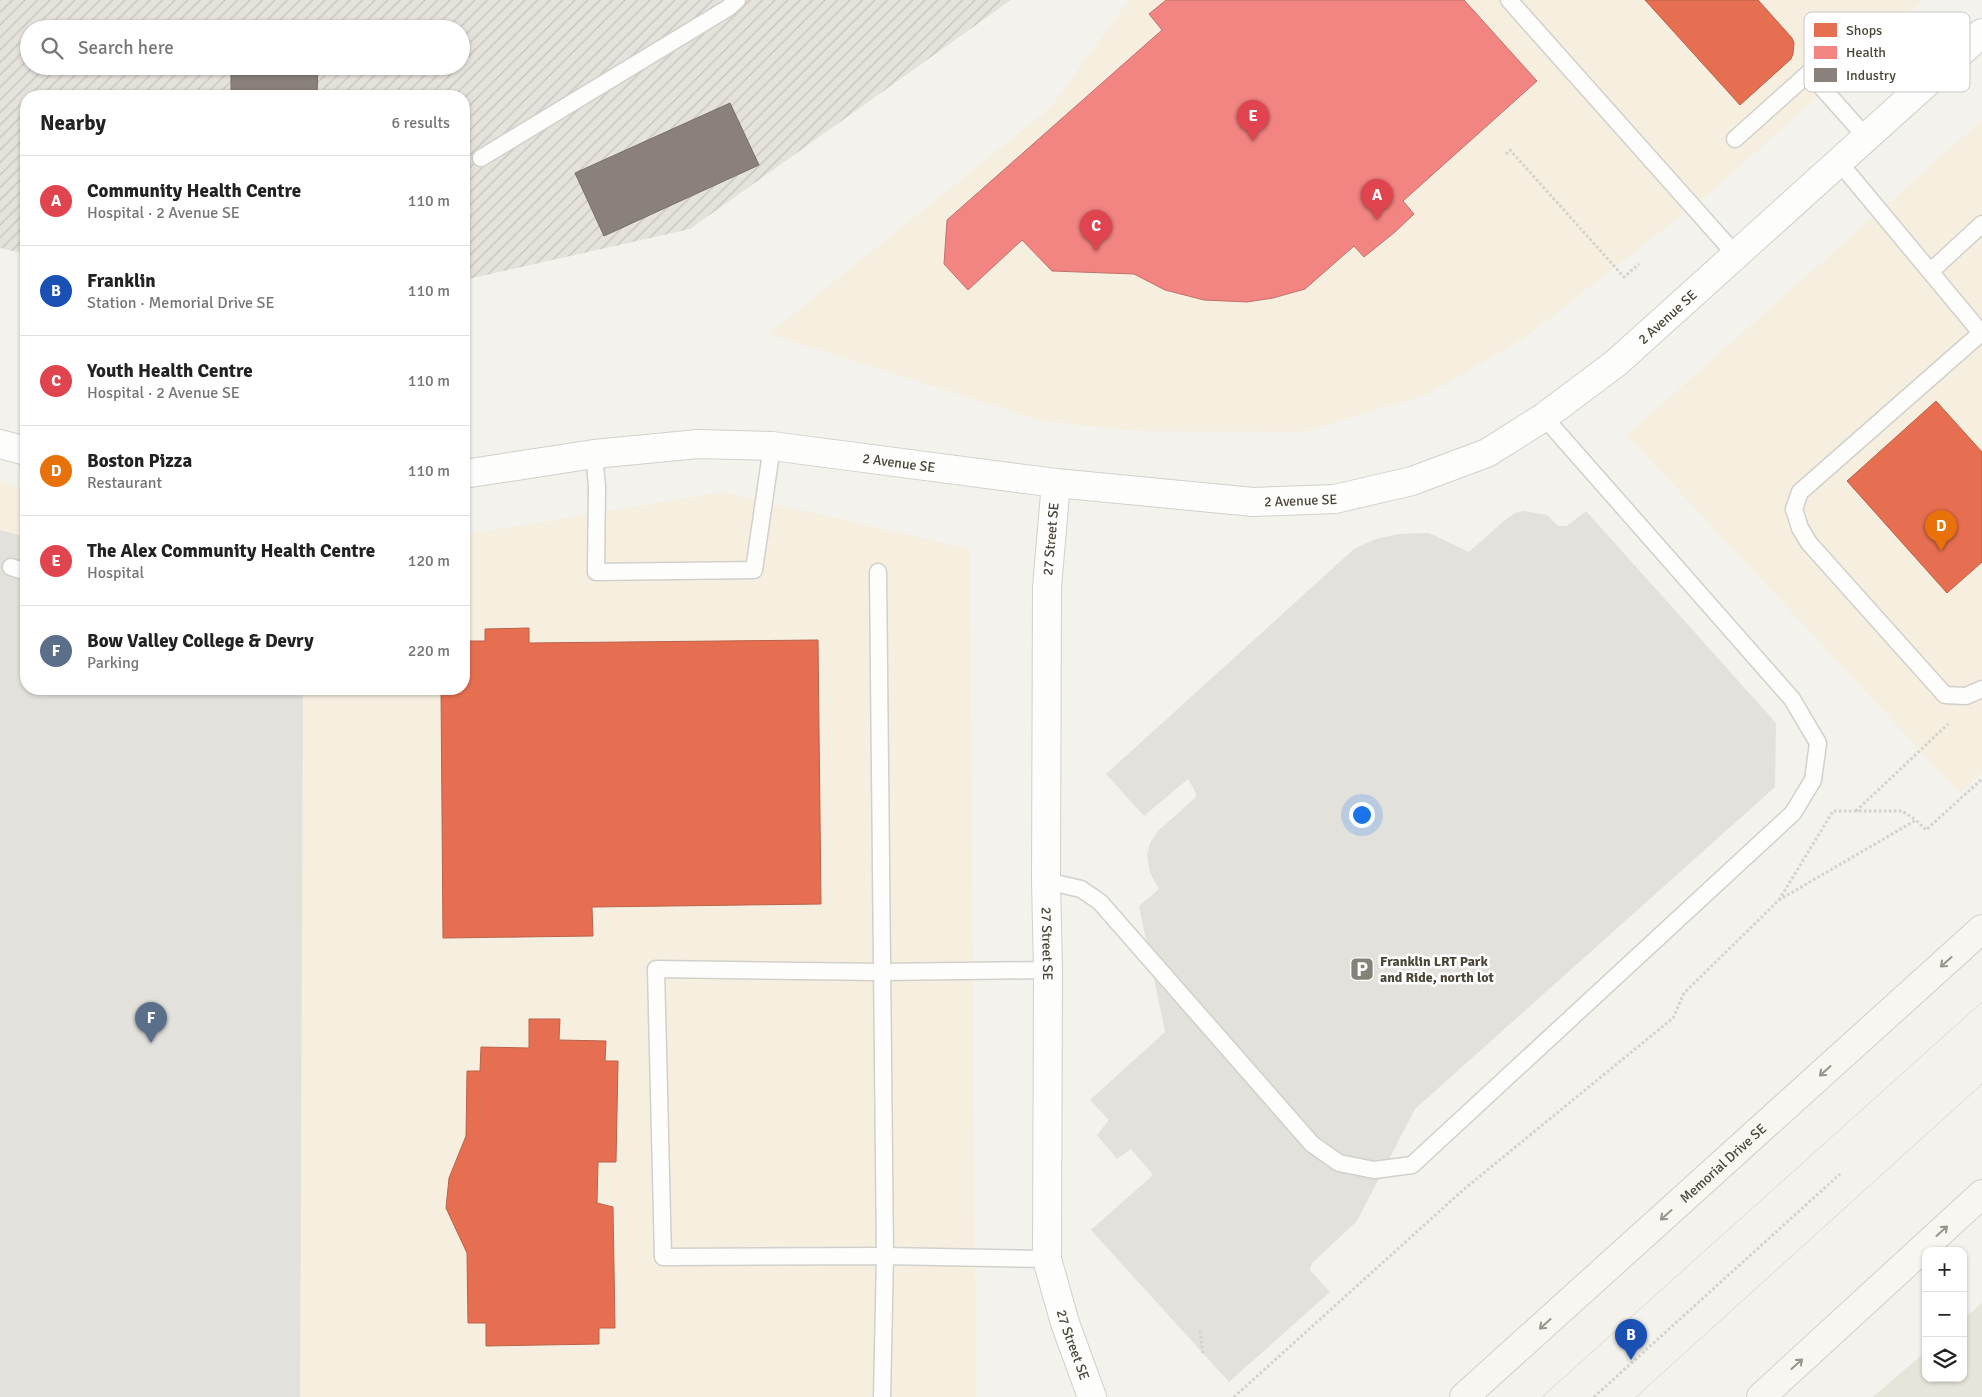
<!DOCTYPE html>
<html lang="en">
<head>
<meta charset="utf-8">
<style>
  :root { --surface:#fff; --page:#f6f6f6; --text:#222; --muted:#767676; --line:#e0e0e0; --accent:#858277 }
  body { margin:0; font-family:Signika,sans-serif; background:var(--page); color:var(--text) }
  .controls { position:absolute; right:15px; bottom:15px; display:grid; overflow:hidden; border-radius:10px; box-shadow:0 1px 4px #0004 }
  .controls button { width:45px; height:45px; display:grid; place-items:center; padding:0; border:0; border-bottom:1px solid var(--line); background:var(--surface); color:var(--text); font:25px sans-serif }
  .you { position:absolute; left:1361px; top:814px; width:18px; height:18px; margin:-12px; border:4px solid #fff; border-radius:50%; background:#1a73e8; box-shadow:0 0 0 8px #1a73e833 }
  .badge { display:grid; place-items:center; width:32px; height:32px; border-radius:50%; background:var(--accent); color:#fff; font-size:16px; font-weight:700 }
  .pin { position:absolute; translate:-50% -41px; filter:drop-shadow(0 1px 2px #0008) }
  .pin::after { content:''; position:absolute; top:26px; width:18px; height:15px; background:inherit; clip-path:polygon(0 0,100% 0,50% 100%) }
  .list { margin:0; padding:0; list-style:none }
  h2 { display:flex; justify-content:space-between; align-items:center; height:65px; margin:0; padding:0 20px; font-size:21px }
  h2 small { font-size:16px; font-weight:400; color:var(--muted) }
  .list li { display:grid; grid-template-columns:32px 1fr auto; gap:15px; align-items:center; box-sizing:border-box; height:90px; padding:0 20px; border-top:1px solid var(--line) }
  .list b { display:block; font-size:19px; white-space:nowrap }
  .list p { margin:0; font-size:16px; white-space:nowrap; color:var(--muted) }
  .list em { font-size:16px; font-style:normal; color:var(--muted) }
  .icon { flex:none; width:28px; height:28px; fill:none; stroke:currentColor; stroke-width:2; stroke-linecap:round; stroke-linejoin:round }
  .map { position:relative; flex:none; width:1982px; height:1397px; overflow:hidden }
  .search { position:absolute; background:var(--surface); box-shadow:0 1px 4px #0004; left:20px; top:20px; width:450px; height:55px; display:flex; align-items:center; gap:12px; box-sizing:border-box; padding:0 18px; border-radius:28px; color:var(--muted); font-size:19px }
  .panel { position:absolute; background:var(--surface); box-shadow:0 1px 4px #0004; left:20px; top:90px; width:450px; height:605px; border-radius:20px }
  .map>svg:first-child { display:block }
  .residential { fill:#e7e4da }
  .commercial { fill:#f6efe0 }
  .industrial { fill:url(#industrial-furrows); fill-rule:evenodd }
  .parking { fill:#e2e1dc }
  .shops { fill:#e76f51; stroke:#b86249 }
  .health { fill:#f28482; stroke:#c0716c }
  .industry { fill:#8a817c; stroke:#776f67 }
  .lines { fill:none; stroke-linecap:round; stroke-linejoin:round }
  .lane-casing { stroke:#d1d0ca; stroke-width:19 }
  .street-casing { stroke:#d1d0ca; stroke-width:30 }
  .secondary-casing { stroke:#d3d0c4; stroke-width:30 }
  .path { stroke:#d3d2cb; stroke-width:3; stroke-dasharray:2.5 2.5; stroke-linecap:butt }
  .lane { stroke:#fdfdfc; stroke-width:16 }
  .street { stroke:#fdfdfc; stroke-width:28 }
  .secondary { stroke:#f7f6f0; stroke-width:28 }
  .tram { stroke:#dadad9; stroke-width:1 }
  .oneway { stroke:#98958a }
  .labels { text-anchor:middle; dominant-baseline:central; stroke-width:5; stroke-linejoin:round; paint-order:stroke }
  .street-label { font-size:14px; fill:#4a4537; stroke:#fff }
  .poi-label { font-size:14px; font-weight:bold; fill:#4a4537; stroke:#fff; text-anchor:start }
  .key { fill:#fff; stroke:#c9c7c3; stroke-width:1 }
  .key-label { font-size:14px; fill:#4a4537 }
</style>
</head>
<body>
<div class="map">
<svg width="1982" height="1397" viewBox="0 0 1982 1397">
  <defs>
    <pattern id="industrial-furrows" width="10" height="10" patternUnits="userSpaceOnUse" patternTransform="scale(1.25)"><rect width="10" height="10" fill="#e5e2dc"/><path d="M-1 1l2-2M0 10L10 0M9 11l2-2" fill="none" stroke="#c6c3bd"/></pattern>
  </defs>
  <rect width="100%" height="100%" fill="#f3f2ed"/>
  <path class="residential" d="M 1982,1303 L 1982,1397 L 1873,1397 L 1926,1351 L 1926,1378 L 1963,1378 L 1963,1319 Z"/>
  <g class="commercial">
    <path d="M 1129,0 L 1924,0 L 1715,189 L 1527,336 L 1429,394 L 1303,432 L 1136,431 L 1042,421 L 769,334 L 1050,108 Z"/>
    <path d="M 1982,120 L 1982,773 L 1960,793 L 1627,435 Z"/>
    <path d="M 0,481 L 26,490 L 26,689 L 464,689 L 464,535 L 723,492 L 970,549 L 976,1397 L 0,1397 Z"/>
  </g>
  <path class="industrial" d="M 0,0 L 1011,0 L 690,229 L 464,280 L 464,96 L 26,96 L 26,254 L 0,248 ZM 29,29 L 461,29 L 461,66 L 29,66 Z"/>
  <g class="parking">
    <path d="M 1524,511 L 1547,515 L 1558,526 L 1567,526 L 1586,511 L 1776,723 L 1775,787 L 1415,1109 L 1357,1221 L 1312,1263 L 1310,1270 L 1330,1292 L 1229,1382 L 1091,1230 L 1153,1175 L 1131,1149 L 1117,1159 L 1097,1135 L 1109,1120 L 1090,1100 L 1165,1032 L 1139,906 L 1159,889 L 1150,873 L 1147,855 L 1150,843 L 1158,831 L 1195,798 L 1196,793 L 1188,779 L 1144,816 L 1106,774 L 1354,549 L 1376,539 L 1398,534 L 1429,533 L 1469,552 L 1505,520 L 1515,513 Z"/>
    <path d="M 0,530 L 26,537 L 26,689 L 303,689 L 300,1397 L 0,1397 Z"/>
  </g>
  <g class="shops">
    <path d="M 1645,0 L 1758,0 L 1792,38 L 1794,43 L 1793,54 L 1791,59 L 1740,105 Z"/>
    <path d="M 1936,401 L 1982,452 L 1982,562 L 1947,593 L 1847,481 Z"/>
    <path d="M 529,628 L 529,643 L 818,640 L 821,904 L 592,907 L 593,936 L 443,938 L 441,689 L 464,689 L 464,641 L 485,641 L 485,629 Z"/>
    <path d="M 529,1019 L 560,1019 L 559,1040 L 606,1041 L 605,1061 L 618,1061 L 616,1162 L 598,1162 L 597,1203 L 613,1207 L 615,1328 L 599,1328 L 599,1344 L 486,1346 L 486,1323 L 468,1323 L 467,1253 L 446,1208 L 449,1178 L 466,1136 L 467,1071 L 480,1071 L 481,1047 L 529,1048 Z"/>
  </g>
  <path class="health" d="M 1166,0 L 1464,0 L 1537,81 L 1403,201 L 1414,214 L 1395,232 L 1364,257 L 1354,246 L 1305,289 L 1273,298 L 1247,302 L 1204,300 L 1165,290 L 1134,274 L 1052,271 L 1022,240 L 968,290 L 944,264 L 947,220 L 1162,30 L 1149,14 Z"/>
  <g class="industry">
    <path d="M 231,66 L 318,66 L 317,96 L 231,96 Z"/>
    <path d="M 730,103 L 759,165 L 604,236 L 575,173 Z"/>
  </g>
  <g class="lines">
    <g class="lane-casing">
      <g id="lane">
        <path d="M 1509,0 L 1736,255"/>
        <path d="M 1809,73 L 1866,137"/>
        <path d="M 1735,139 L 1859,28"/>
        <path d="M 481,158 L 728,8 L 737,0"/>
        <path d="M 1839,162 L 1982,334"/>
        <path d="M 1931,271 L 1982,224"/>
        <path d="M 1981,333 L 1800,492 L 1794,509 L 1800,528 L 1809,543 L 1945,695 L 1966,696 L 1982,689"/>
        <path d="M 594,454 L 597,486 L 596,572 L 754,570 L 772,446"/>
        <path d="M 11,567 L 26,572"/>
        <path d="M 878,572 L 885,1256 L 882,1397"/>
        <path d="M 1046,881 L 1081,889 L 1100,902 L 1312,1144 L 1339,1163 L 1374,1170 L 1412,1165 L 1793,813 L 1813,780 L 1818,743 L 1792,699 L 1544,417"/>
        <path d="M 1047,1259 L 885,1256 L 663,1257 L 656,969 L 882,972 L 1048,970"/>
      </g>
    </g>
    <g class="street-casing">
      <g id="street">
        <path d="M 0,444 L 26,451"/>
        <path id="s1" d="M 464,474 L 594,454 L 698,444 L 772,446 L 1056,483 L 1253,502 L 1335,499 L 1412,481 L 1487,453 L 1544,417 L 1616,363 L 1982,33"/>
        <path id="s2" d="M 1056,483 L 1047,587 L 1046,881 L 1048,970 L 1047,1259 L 1065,1323 L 1092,1397"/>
      </g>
    </g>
    <g class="secondary-casing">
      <g id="secondary">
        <path id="s3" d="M 1464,1397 L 1982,929"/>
        <path d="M 1761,1397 L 1982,1194"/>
      </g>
    </g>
    <g class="path">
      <path d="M 1506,154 L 1510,150 L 1624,277 L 1639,264"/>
      <path d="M 1856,811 L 1948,724"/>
      <path d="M 1779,900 L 1833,811 L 1902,811 L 1916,820"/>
      <path d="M 1200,1331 L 1203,1354"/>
      <path d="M 1234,1397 L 1463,1190 L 1673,1018 L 1684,993 L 1779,900 L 1916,820 L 1926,830 L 1982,779"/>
      <path d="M 1594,1397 L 1840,1174"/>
    </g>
    <use href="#lane" class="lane"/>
    <use href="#street" class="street"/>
    <use href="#secondary" class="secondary"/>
    <g class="tram">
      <path d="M 1542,1397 L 1982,1002"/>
      <path d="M 1636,1397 L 1982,1084"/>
    </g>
  </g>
  <defs><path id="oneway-shaft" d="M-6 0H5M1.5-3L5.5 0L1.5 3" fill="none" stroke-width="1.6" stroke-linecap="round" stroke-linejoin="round" transform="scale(1.25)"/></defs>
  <g class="oneway">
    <use href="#oneway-shaft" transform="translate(1946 962) rotate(138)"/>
    <use href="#oneway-shaft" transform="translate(1825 1071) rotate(138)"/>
    <use href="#oneway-shaft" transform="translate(1666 1215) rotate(138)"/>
    <use href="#oneway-shaft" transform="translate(1942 1231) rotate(-42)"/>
    <use href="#oneway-shaft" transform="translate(1545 1324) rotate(138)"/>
    <use href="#oneway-shaft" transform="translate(1797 1364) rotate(-42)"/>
  </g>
  <defs>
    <g id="parking-square" transform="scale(1.25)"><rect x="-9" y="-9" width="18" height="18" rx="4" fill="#858277" stroke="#fff"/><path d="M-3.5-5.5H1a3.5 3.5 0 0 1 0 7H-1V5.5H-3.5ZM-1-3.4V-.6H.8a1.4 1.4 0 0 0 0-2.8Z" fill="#fff"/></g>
  </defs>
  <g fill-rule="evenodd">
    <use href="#parking-square" x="1362" y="969"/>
  </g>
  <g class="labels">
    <g class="street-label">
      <text stroke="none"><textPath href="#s1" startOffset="1262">2 Avenue SE</textPath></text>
      <text stroke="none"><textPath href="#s1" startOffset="438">2 Avenue SE</textPath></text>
      <text stroke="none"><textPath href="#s1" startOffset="842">2 Avenue SE</textPath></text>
      <text transform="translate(1051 539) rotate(-85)">27 Street SE</text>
      <text stroke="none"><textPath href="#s2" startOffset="461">27 Street SE</textPath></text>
      <text stroke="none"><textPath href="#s3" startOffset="349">Memorial Drive SE</textPath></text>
      <text stroke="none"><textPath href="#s2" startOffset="866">27 Street SE</textPath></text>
    </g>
    <g class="poi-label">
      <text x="1380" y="961">Franklin LRT Park<tspan x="1380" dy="16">and Ride, north lot</tspan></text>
    </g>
  </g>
  <rect x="1804" y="12" width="166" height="80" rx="8" class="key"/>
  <rect x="1814" y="23" width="23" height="14" fill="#e76f51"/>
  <rect x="1814" y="46" width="23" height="13" fill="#f28482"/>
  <rect x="1814" y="68" width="23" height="14" fill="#8a817c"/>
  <g class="key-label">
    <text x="1846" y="35">Shops</text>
    <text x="1846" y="57">Health</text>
    <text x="1846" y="80">Industry</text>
  </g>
</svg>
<div class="controls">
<button>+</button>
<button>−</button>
<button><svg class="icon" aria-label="layers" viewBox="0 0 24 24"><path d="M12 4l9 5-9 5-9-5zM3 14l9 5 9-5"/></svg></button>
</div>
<div class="you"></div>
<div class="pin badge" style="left:1377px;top:220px;background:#e0444e">A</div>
<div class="pin badge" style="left:1631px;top:1360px;background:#1a4fb4">B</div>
<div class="pin badge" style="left:1096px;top:251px;background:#e0444e">C</div>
<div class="pin badge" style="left:1941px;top:551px;background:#e8710a">D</div>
<div class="pin badge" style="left:1253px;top:141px;background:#e0444e">E</div>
<div class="pin badge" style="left:151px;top:1043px;background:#5c6f8a">F</div>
<div class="search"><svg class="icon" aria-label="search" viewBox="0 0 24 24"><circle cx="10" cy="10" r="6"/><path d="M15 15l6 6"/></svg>Search here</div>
<section class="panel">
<h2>Nearby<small>6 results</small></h2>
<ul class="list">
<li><span class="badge" style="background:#e0444e">A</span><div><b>Community Health Centre</b><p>Hospital · 2 Avenue SE</p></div><em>110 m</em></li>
<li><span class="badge" style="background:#1a4fb4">B</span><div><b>Franklin</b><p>Station · Memorial Drive SE</p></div><em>110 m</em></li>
<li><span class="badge" style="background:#e0444e">C</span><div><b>Youth Health Centre</b><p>Hospital · 2 Avenue SE</p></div><em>110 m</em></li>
<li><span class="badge" style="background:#e8710a">D</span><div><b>Boston Pizza</b><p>Restaurant</p></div><em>110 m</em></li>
<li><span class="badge" style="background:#e0444e">E</span><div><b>The Alex Community Health Centre</b><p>Hospital</p></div><em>120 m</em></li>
<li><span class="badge" style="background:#5c6f8a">F</span><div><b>Bow Valley College &amp; Devry</b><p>Parking</p></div><em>220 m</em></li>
</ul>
</section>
</div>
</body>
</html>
